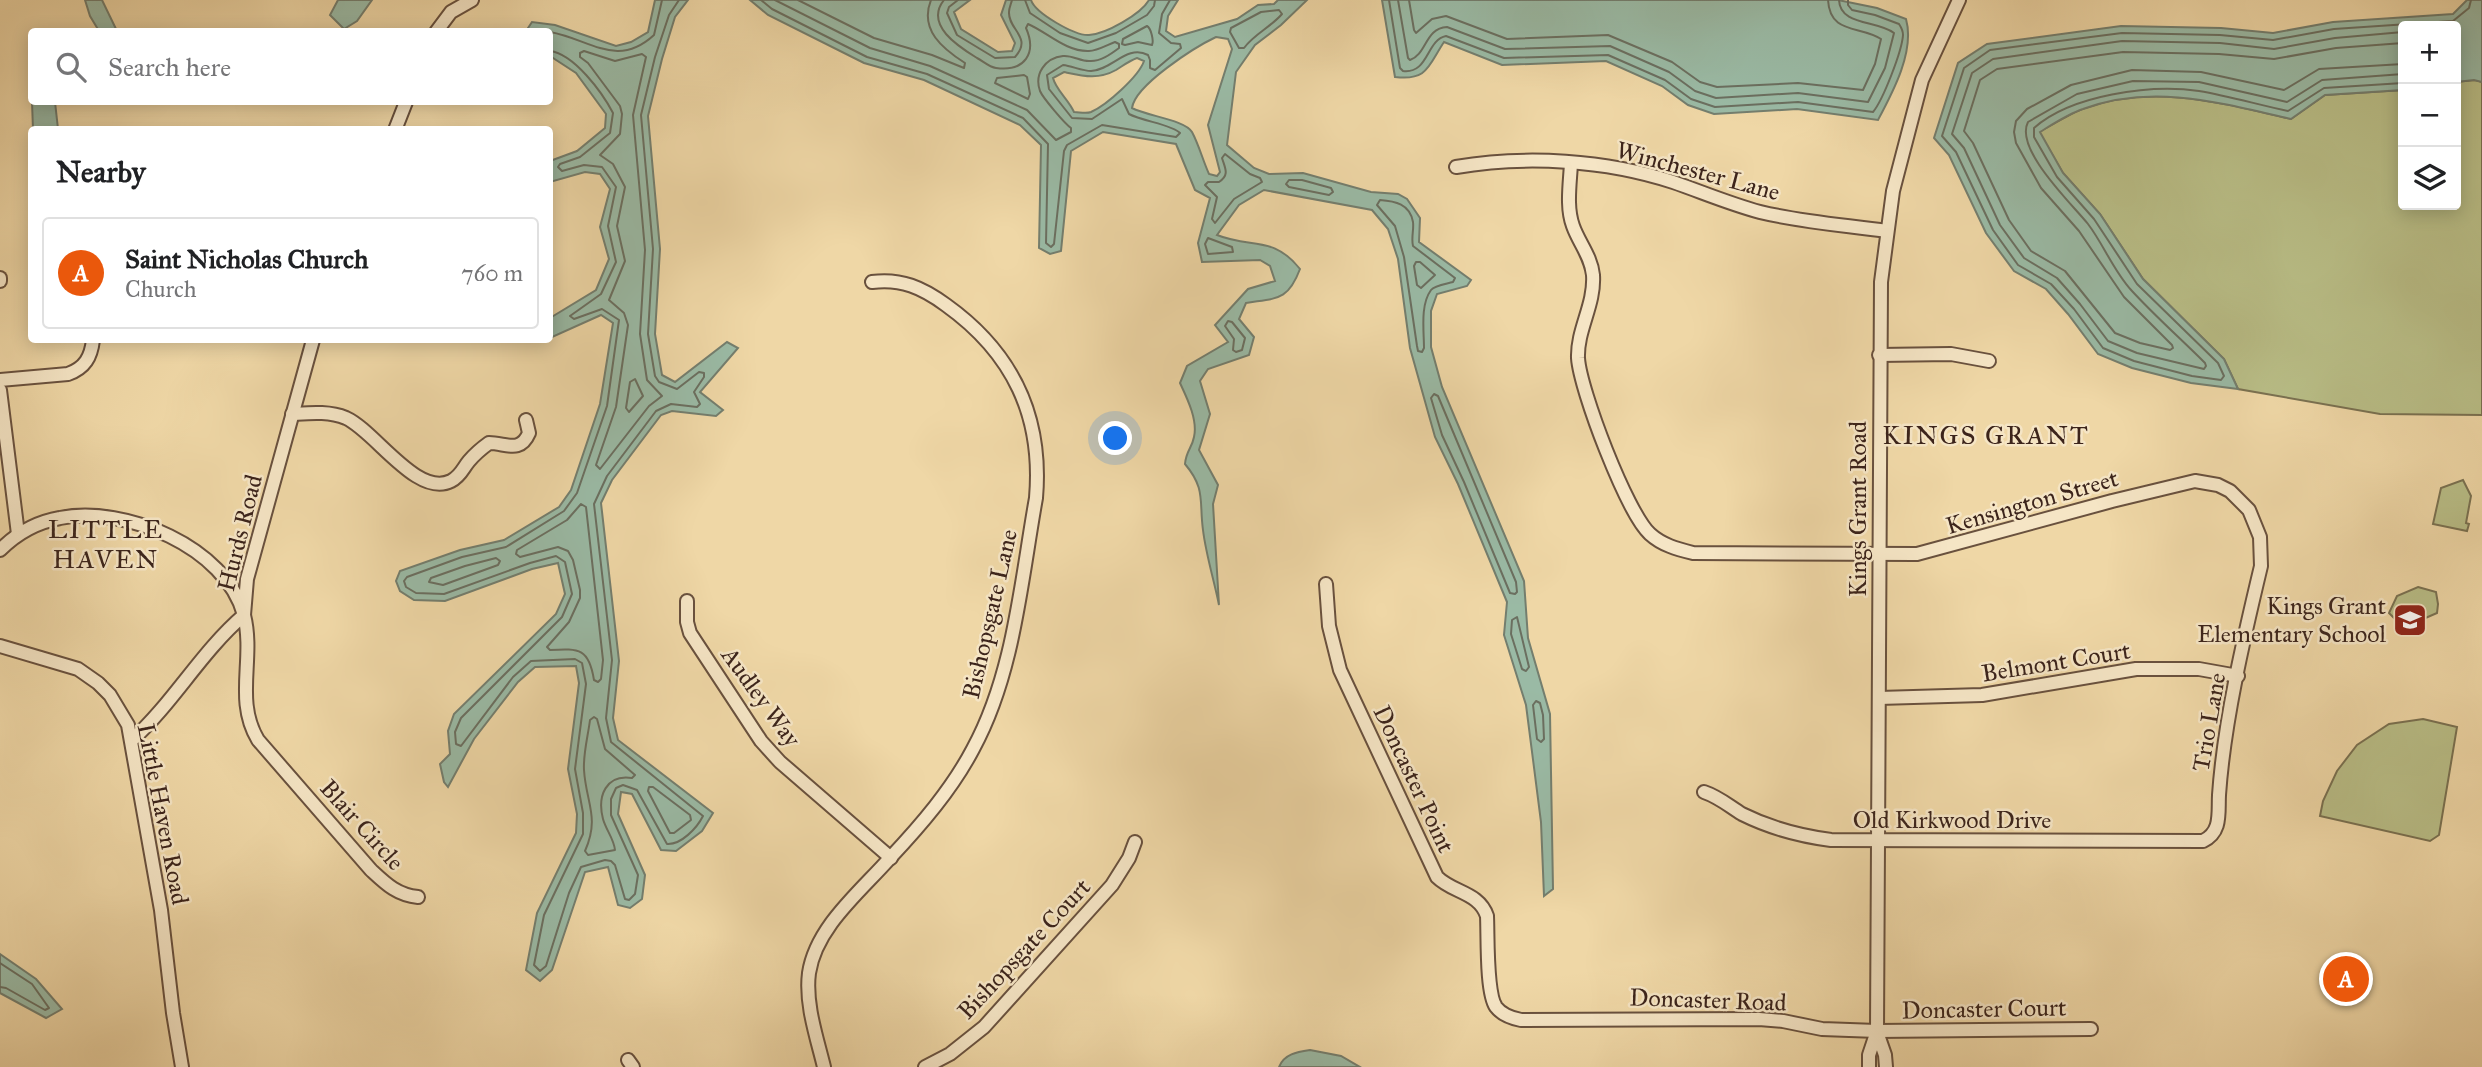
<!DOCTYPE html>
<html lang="en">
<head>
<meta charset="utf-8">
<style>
  :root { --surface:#fff; --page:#f6f6f6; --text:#202124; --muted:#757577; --line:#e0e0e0; --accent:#ea580c }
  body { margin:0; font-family:"IM FELL Great Primer",serif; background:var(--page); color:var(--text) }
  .controls { position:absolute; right:21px; top:21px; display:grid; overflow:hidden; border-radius:7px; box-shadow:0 4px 18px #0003 }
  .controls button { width:63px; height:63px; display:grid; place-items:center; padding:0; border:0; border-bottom:2px solid var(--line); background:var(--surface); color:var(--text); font:35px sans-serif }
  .you { position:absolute; left:1116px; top:439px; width:24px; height:24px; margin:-18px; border:5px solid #fff; border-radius:50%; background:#1a73e8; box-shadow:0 0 0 10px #1a73e833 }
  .badge { display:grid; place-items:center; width:46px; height:46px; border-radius:50%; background:var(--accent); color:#fff; font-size:23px; font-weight:700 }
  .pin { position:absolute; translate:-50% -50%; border:4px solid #fff; box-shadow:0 2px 7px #0006 }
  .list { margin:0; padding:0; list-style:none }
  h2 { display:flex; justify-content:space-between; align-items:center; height:91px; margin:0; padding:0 28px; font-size:30px }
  h2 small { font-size:23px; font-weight:400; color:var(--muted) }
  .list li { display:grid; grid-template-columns:46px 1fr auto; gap:21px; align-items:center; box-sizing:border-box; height:112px; margin:0 14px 14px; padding:0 14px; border:2px solid var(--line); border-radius:7px }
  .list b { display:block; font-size:26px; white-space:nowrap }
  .list p { margin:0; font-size:23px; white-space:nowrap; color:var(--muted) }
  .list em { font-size:23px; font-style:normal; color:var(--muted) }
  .icon { flex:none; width:38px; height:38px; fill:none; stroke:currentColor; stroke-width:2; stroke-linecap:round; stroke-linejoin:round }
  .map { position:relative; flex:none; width:2482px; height:1067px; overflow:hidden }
  .search { position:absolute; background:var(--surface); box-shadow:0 4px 18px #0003; left:28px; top:28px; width:525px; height:77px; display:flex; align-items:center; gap:18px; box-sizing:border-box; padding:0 24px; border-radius:7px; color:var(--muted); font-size:26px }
  .panel { position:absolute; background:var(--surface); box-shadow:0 4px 18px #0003; left:28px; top:126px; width:525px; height:217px; border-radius:7px }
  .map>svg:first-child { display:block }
  .green { fill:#b9be87; stroke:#7a7151; stroke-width:2 }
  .water { fill:#9abaa5; stroke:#747e6e; stroke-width:2; fill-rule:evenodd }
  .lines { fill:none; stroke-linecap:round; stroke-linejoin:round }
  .shore { stroke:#6b6f60; stroke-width:2 }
  .minor-casing { stroke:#69513e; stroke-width:16 }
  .minor { stroke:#f5e5c5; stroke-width:12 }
  .labels { text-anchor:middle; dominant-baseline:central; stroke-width:5; stroke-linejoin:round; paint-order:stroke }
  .street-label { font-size:24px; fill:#3c241b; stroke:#f5e5c5 }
  .poi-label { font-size:24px; fill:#3c241b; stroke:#f5e5c5; text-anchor:end }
  .neighbourhood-label { font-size:26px; letter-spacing:2px; fill:#3c241b; stroke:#f5e5c5 }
</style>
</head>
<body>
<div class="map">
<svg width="2482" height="1067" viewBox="0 0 2482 1067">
  <rect width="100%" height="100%" fill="#efd7a6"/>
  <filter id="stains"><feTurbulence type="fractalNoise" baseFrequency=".00286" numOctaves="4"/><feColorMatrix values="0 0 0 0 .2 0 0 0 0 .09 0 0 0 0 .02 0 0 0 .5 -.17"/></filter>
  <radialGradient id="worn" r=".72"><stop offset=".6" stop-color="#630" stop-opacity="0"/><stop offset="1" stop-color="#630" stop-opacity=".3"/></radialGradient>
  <g class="green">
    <path d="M 2475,80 L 2482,82 L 2482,415 L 2380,414 L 2238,389 L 2224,359 L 2143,279 L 2100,214 L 2063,173 L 2039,132 C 2053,124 2068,115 2082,109 C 2152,83 2222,103 2291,119 L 2325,95 L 2403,90 L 2403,205 L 2456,205 L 2456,82 Z"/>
    <path d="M 2463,480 L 2471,496 L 2466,523 L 2469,524 L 2467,531 L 2433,524 L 2441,488 Z"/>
    <path d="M 2418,587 L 2436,592 L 2438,604 L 2437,613 L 2421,620 L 2395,619 L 2389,613 L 2397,596 Z"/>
    <path d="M 2423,719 L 2457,727 L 2439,835 L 2430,841 L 2320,816 L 2323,801 L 2337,771 L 2357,745 L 2389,724 Z"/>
  </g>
  <g class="water">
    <path d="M 85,0 L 102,0 L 117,31 L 99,31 L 90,16 Z"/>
    <path d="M 338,0 L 372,0 L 357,21 L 344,29 L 330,15 Z"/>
    <path d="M 655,0 L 688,0 L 675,17 L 662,59 L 648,116 L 660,249 L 655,334 L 662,375 L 675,382 L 727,342 L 738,348 L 700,392 L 723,410 L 716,416 L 672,411 L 661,415 L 612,480 L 601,503 L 619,661 L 613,718 L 618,740 L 713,813 L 702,831 L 676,851 L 661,850 L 632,794 L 621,792 L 618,814 L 645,875 L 642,899 L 630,908 L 618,905 L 608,867 L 585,872 L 552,970 L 540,981 L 526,970 L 537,913 L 576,833 L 577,814 L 568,769 L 579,683 L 576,666 L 535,667 L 518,682 L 474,739 L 448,787 L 444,782 L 440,764 L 450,754 L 448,731 L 454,714 L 556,614 L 565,594 L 558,563 L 532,569 L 445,601 L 414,600 L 400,591 L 396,581 L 400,571 L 460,550 L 504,540 L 559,507 L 571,490 L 600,404 L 613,323 L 601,315 L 550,338 L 550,318 L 596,290 L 609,259 L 600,227 L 610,189 L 600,174 L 585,172 L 550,182 L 550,161 L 577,151 L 605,128 L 606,114 L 576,73 L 550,56 L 550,32 L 526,31 L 532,22 L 555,25 L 616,46 L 631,42 L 648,32 Z"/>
    <path d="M 750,0 L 970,0 L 954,12 L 961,29 L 998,52 L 1012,51 L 1015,43 L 1001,15 L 1006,0 L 1031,0 C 1035,13 1075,36 1089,35 C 1106,34 1141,14 1149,0 L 1178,0 L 1168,16 L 1166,31 L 1175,37 L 1237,19 L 1258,5 L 1274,4 L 1278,0 L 1307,0 L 1281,25 L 1255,45 L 1236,72 L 1227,145 L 1254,168 L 1269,174 L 1303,173 L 1371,192 L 1398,194 L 1407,199 L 1420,218 L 1419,242 L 1471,280 L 1467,286 L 1437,294 L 1431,311 L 1431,347 L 1442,387 L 1524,581 L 1528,638 L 1550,714 L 1553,889 L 1544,896 L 1541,822 L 1526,705 L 1504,635 L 1507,602 L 1458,484 L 1435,437 L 1410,348 L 1398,259 L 1388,229 L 1372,210 L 1264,190 L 1239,205 L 1217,235 C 1252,249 1273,235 1300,269 C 1288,301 1277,298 1246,303 L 1239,319 L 1254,337 L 1249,355 L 1208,369 L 1200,381 L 1210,414 L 1199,450 L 1218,485 L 1213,504 L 1219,605 C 1214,580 1206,555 1203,530 C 1199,501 1206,489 1185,464 C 1186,451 1192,448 1194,437 C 1198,420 1187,398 1180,383 L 1187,366 L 1228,342 L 1215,325 L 1248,289 L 1275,281 L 1270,266 L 1260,260 L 1202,262 L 1198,243 L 1210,198 L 1195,190 L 1176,144 L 1103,132 L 1071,151 L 1061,251 L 1050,254 L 1039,248 L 1041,145 L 1020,125 L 924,80 L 864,63 L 768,15 ZM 1216,37 L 1228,39 L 1232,49 L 1208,125 L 1220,172 L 1217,176 L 1209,174 C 1203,161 1199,145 1192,132 C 1185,120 1147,116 1132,108 C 1135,85 1195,47 1216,37 ZM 1137,58 L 1144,61 C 1139,76 1107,105 1091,112 C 1086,114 1079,112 1074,112 C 1068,99 1056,90 1053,78 L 1064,72 C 1083,76 1098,80 1116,70 C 1124,65 1129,61 1137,58 Z"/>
    <path d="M 1382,0 L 1838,0 L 1877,8 L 1906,19 C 1915,51 1893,92 1878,120 L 1797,109 L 1714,114 L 1688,105 L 1662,86 L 1606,61 L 1502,65 L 1444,42 C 1428,66 1428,81 1395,77 Z"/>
    <path d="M 2467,0 L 2482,0 L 2482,82 L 2474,80 L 2456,82 L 2456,26 L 2403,26 L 2403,90 L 2325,95 L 2291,119 C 2221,103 2153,83 2083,109 C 2068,114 2053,124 2040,132 L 2063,173 L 2100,214 L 2143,279 L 2224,359 L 2238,389 L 2191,383 L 2132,368 L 2098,354 L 2068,314 L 2046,289 L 2014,271 L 1986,233 L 1949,155 L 1934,138 L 1958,63 L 1987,44 L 2121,26 L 2221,28 L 2273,33 L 2333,22 L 2453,14 Z"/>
    <path d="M 32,102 L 55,102 L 58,129 L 33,129 Z"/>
    <path d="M 0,954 L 36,979 L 62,1009 L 46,1018 L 0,993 Z"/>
    <path d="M 1310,1050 L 1341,1056 L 1360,1067 L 1279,1067 C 1284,1054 1297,1052 1310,1050 Z"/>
  </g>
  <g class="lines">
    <g class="shore">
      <path d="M 761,0 L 772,9 L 867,57 L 927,74 L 1023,118 L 1048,144 L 1046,243 L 1051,247 L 1054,244 L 1064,151 L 1067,145 L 1102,125 L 1176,137 L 1180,133 C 1173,125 1142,121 1129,114 L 1122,99 L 1092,119 L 1072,118 L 1049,89 L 1047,75 L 1063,65 C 1072,66 1082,71 1091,71 C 1112,70 1127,44 1148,55 L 1150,60 L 1150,68 L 1155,70 L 1181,48 L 1180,44 L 1171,43 L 1159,33 L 1162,14 L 1170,0"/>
      <path d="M 775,0 L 870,48 L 930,66 L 1027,110 L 1056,140 L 1071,132 L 1071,128 C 1065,124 1043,98 1040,91 C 1034,74 1045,58 1063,56 C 1072,55 1080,61 1089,61 C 1100,62 1111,54 1119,48 L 1119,44 L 1115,42 C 1107,45 1097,51 1089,51 C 1066,52 1047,32 1028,24 L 1026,28 C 1037,53 1025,72 996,68 C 989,67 983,61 977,58 C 959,47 924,25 944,0"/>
      <path d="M 798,0 L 874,38 L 932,55 L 964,68 L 965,63 C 943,49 919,30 931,0"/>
      <path d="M 958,0 L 949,7 L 947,13 L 957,35 L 995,58 L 1015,57 C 1033,37 1008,30 1009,12 C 1009,8 1011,4 1012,0"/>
      <path d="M 1025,0 L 1030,13 L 1060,33 L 1088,43 L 1116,33 L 1147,15 L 1154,6 L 1155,0"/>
      <path d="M 1389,0 L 1400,68 L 1403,71 C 1429,74 1426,40 1446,36 L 1504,58 L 1608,55 L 1665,80 L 1691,99 L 1715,107 L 1798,102 L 1873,112 C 1883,100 1902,51 1903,35 C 1903,31 1901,27 1899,24 L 1875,15 L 1852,10 L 1848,5 L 1848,0"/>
      <path d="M 1398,0 L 1408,58 L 1410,60 C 1427,54 1425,28 1447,27 L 1505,49 L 1610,46 L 1669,72 L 1695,91 L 1716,98 L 1798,93 L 1868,102 L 1885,68 L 1894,33 C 1877,20 1840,26 1839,0"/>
      <path d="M 1409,0 L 1414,30 L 1416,33 L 1432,19 L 1446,16 L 1507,39 L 1608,35 L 1672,62 L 1700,82 L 1717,87 L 1798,83 L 1863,90 L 1875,64 L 1881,39 C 1860,25 1830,35 1828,0"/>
      <path d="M 1279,10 L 1282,14 C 1271,27 1254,34 1244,48 L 1239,48 L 1230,32 L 1231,28 L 1261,12 Z"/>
      <path d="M 1147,26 C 1151,28 1154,41 1152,45 L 1138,42 L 1125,45 L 1122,44 L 1123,39 Z"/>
      <path d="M 550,32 C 590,39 617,69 654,35 L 662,0"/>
      <path d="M 2403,32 L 2335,38 L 2274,49 L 2220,43 L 2122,41 L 1993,59 L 1972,73 L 1952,134 L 1964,148 L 2000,225 L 2024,258 L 2057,278 L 2080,304 L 2108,341 L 2137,353 L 2204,369 L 2206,366 L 2205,363 C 2181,339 2155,316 2132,291 C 2114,272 2104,245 2088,224 C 2072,204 2014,149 2028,122 L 2077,94 L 2133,81 L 2199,82 L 2287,102 L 2322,80 L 2403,74"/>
      <path d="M 2403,43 L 2336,48 L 2274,59 L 2219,54 L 2123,52 L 1997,69 L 1980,80 L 1964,131 L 1973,143 L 2009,220 L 2031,251 L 2065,271 L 2115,333 L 2140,343 L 2170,350 L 2173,348 L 2172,345 L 2124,297 L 2079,231 L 2041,188 L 2016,143 L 2014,132 L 2016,121 L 2027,109 L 2071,85 L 2132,70 L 2201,72 L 2284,90 L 2319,69 L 2403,64"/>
      <path d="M 550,51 C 574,54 602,92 613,113 L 610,133 L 580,157 L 560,164 L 558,167 L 562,171 L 584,165 L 602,167 L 616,187 L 608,226 L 616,262 L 601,294 L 570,316 L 574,319 L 602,309 L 619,320 L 607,406 L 577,493 L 564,511 L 506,547 L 462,557 L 407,577 L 404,581 L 406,587 L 416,593 L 444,594 L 530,563 L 556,556 L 565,562 L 572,594 L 562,617 L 461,718 L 455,732 L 456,744 L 461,746 L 513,677 L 531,661 L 575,659 L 582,663 L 586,684 L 575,769 L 583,813 L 583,834 L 544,915 L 534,965 L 540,971 L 546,966 L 569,893 L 581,867 L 605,860 L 611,861 L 615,865 L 625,899 L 629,900 L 635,894 L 638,875 L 611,815 L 611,799 L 616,788 L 623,785 L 637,790 L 667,844 C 681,845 697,828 703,816 L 611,742 L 606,718 L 612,660 L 594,504 L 607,476 L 656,411 L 671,404 L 697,407 L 700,404 L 694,392 L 704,377 L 704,373 L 699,372 L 677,389 L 659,382 L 655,376 L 648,334 L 653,249 L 641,115 L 655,57 L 669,15 L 679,0"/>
      <path d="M 584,51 L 615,61 L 642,54 L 646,57 L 633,115 L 645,250 L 640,334 L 647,380 L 662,396 L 649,406 L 600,469 L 596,465 L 616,407 L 628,325 L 624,313 L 609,300 L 625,261 L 617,226 L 625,187 L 613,164 L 600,155 L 620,134 L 622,114 L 620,106 L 588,63 L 580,57 L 580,53 Z"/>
      <path d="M 1024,75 L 1027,77 L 1030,94 L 1028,99 L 995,83 L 997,78 Z"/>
      <path d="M 2403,83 L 2324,88 L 2288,111 C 2259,105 2229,96 2199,91 C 2150,84 2071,95 2034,128 L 2034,137 L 2057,177 L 2094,219 L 2137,284 L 2218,363 L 2224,376 L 2221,380 L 2192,376 L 2134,361 L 2103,348 L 2074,309 L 2051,284 L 2018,265 L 1993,230 L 1956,152 L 1942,136 L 1964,68 L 1990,50 L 2122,33 L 2220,35 L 2273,40 L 2334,29 L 2453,21 L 2469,8 L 2471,0"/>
      <path d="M 1225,154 L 1250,174 L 1260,178 L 1262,182 L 1234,199 L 1215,223 L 1212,219 L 1217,197 L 1205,185 L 1208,182 L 1219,182 C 1230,175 1225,168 1222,158 Z"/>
      <path d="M 1289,180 L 1302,180 L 1331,188 L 1333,192 L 1329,195 L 1289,187 L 1286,184 Z"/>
      <path d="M 1380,200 C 1395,201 1410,204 1413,222 C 1414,230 1411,238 1413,246 L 1455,278 L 1453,282 C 1446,284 1435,285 1431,290 C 1420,305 1424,331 1424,348 L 1422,352 L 1418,351 L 1417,346 L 1404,257 L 1395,226 L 1377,205 Z"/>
      <path d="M 1208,238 L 1232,247 L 1233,252 L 1208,254 L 1205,244 Z"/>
      <path d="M 1416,262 L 1420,262 L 1435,275 L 1421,288 L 1417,285 L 1414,266 Z"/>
      <path d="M 1228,321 L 1232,322 L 1245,338 L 1242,350 L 1236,352 L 1233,350 L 1234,339 L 1225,326 Z"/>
      <path d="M 635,379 L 643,396 L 629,412 L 626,408 L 630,382 Z"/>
      <path d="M 1434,394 L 1438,396 L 1516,582 L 1517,592 L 1515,594 L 1510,593 L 1464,482 L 1442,435 L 1431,398 Z"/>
      <path d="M 581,504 L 586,507 L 603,660 L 601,679 L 598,682 L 594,680 C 589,649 580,648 550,650 L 547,647 L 569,622 L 580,598 L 580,590 L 573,560 L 568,551 L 558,547 L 520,557 L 516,554 L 517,550 L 567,520 Z"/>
      <path d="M 496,558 L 500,561 L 498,565 L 443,585 L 429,582 L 431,578 L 465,566 Z"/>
      <path d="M 1517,617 L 1529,667 L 1526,671 L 1522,669 L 1511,634 L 1512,620 Z"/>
      <path d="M 1536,701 L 1540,703 L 1543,715 L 1544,739 L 1541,742 L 1537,739 L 1533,705 Z"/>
      <path d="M 594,717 L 597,719 L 605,749 L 635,775 L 632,778 C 606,774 597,796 603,819 C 606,830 614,839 615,850 L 588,855 L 585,851 C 600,817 586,803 584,770 C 583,754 588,736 590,720 Z"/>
      <path d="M 649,787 L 653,787 L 690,815 L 691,820 L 674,833 L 670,833 L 648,791 Z"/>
      <path d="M 0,963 L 32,984 L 49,1008 L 45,1010 L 6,988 L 0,987"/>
    </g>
    <g class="minor-casing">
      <g id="minor">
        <path d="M 436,32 L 451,12 L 472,0"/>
        <path d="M 395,130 L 406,102"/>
        <path d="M 1571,163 C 1570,184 1566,207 1573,226 C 1579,243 1591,256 1593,275 C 1595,305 1577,329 1578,358 C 1580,390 1627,513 1650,534 C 1662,545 1677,549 1693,553 L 1917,554 L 2112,501 L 2195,481 L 2218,485 L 2230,491 L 2249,510 L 2260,537 L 2261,566 C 2244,637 2224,722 2219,795 C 2218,813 2222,832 2203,841 L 1831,840 C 1800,836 1770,828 1742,814 C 1729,806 1719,797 1704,792"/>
        <path d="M 1456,167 C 1526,155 1606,160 1673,182 C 1702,192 1730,204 1760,212 C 1801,222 1844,225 1887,231"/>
        <path d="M 0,281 L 0,278"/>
        <path d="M 1879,355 L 1951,354 L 1989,361"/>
        <path d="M 0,380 L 68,374 C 85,368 91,357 93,340"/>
        <path d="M 0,390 L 18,534"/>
        <path d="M 292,414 C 310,413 329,411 346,418 C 375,431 417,498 451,481 C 461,476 463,468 469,461 C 475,454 482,448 489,443 C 506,443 520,454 529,433 L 526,420"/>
        <path d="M 0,550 C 17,533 37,522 60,518 C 125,505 226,547 244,615 C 255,659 234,700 258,740 L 371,870 C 386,884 397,895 418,897"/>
        <path d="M 1326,584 L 1329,626 L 1340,670 L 1437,877 C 1453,893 1479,892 1487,916 C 1488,936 1486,993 1496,1007 C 1502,1015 1511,1018 1521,1020 L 1759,1019 L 1783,1021 L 1822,1029 L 1877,1031 L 2091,1029"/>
        <path d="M 687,601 L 687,622 L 690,633 L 761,741 L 780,762 L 891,858"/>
        <path d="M 0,646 L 78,669 L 98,683 L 110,695 L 128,725 L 161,910 L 173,1013 L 182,1067"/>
        <path d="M 1879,698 L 1982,695 L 2136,669 L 2199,669 L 2238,676"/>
        <path d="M 132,740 C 174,702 201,652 244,615 L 247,579 L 313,340"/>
        <path d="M 1877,1032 L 1885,1055 L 1886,1067"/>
        <path d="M 628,1060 L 633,1067"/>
        <path d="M 824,1067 C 817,1038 805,1004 809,973 C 816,927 860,892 890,858 C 921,825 952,789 973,749 C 1014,674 1021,581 1036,498 C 1043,416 1013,353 946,305 C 923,288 901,278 872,282"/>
        <path d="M 925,1067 L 950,1054 L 984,1027 L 1112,885 L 1129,858 L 1135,842"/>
        <path d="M 1869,1067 L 1869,1055 L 1877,1031 L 1881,282 L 1893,191 L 1922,80 L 1959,0"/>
      </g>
    </g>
    <use href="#minor" class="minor"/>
  </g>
  <defs>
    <g id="school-square" transform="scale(1.75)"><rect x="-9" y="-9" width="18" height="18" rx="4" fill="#8f2418" stroke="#f5e5c5"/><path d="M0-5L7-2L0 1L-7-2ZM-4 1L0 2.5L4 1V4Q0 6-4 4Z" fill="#fff"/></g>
  </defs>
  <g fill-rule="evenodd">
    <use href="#school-square" x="2410" y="620"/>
  </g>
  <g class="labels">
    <g class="street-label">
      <text transform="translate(1698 171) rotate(15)">Winchester Lane</text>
      <text transform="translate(2032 502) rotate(-16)">Kensington Street</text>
      <text transform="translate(1858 509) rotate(-90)">Kings Grant Road</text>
      <text transform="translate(240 533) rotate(-76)">Hurds Road</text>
      <text transform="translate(990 614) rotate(-77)">Bishopsgate Lane</text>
      <text transform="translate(2056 662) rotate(-9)">Belmont Court</text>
      <text transform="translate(761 697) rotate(54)">Audley Way</text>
      <text transform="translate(2209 722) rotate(-80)">Trio Lane</text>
      <text transform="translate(1414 779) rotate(65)">Doncaster Point</text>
      <text transform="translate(163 814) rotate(79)">Little Haven Road</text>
      <text x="1952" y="820">Old Kirkwood Drive</text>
      <text transform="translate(362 825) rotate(48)">Blair Circle</text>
      <text transform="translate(1024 949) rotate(-47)">Bishopsgate Court</text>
      <text transform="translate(1708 1000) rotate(2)">Doncaster Road</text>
      <text transform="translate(1984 1009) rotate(-1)">Doncaster Court</text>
    </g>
    <g class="poi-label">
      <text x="2386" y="606">Kings Grant<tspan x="2386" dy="28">Elementary School</tspan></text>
    </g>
    <g class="neighbourhood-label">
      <text x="1986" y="435">KINGS GRANT</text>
      <text x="106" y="529">LITTLE<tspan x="106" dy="30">HAVEN</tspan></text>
    </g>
  </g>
  <rect width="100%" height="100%" filter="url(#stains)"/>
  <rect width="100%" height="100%" fill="url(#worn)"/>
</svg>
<div class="controls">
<button>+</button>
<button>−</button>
<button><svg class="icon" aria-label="layers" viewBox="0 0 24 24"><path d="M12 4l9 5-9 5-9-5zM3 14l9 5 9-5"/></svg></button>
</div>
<div class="you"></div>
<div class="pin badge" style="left:2346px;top:979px">A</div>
<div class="search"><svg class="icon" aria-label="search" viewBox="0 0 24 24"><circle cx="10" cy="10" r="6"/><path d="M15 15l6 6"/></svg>Search here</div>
<section class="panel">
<h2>Nearby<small></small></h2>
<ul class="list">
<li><span class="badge">A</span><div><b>Saint Nicholas Church</b><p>Church</p></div><em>760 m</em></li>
</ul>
</section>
</div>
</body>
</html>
